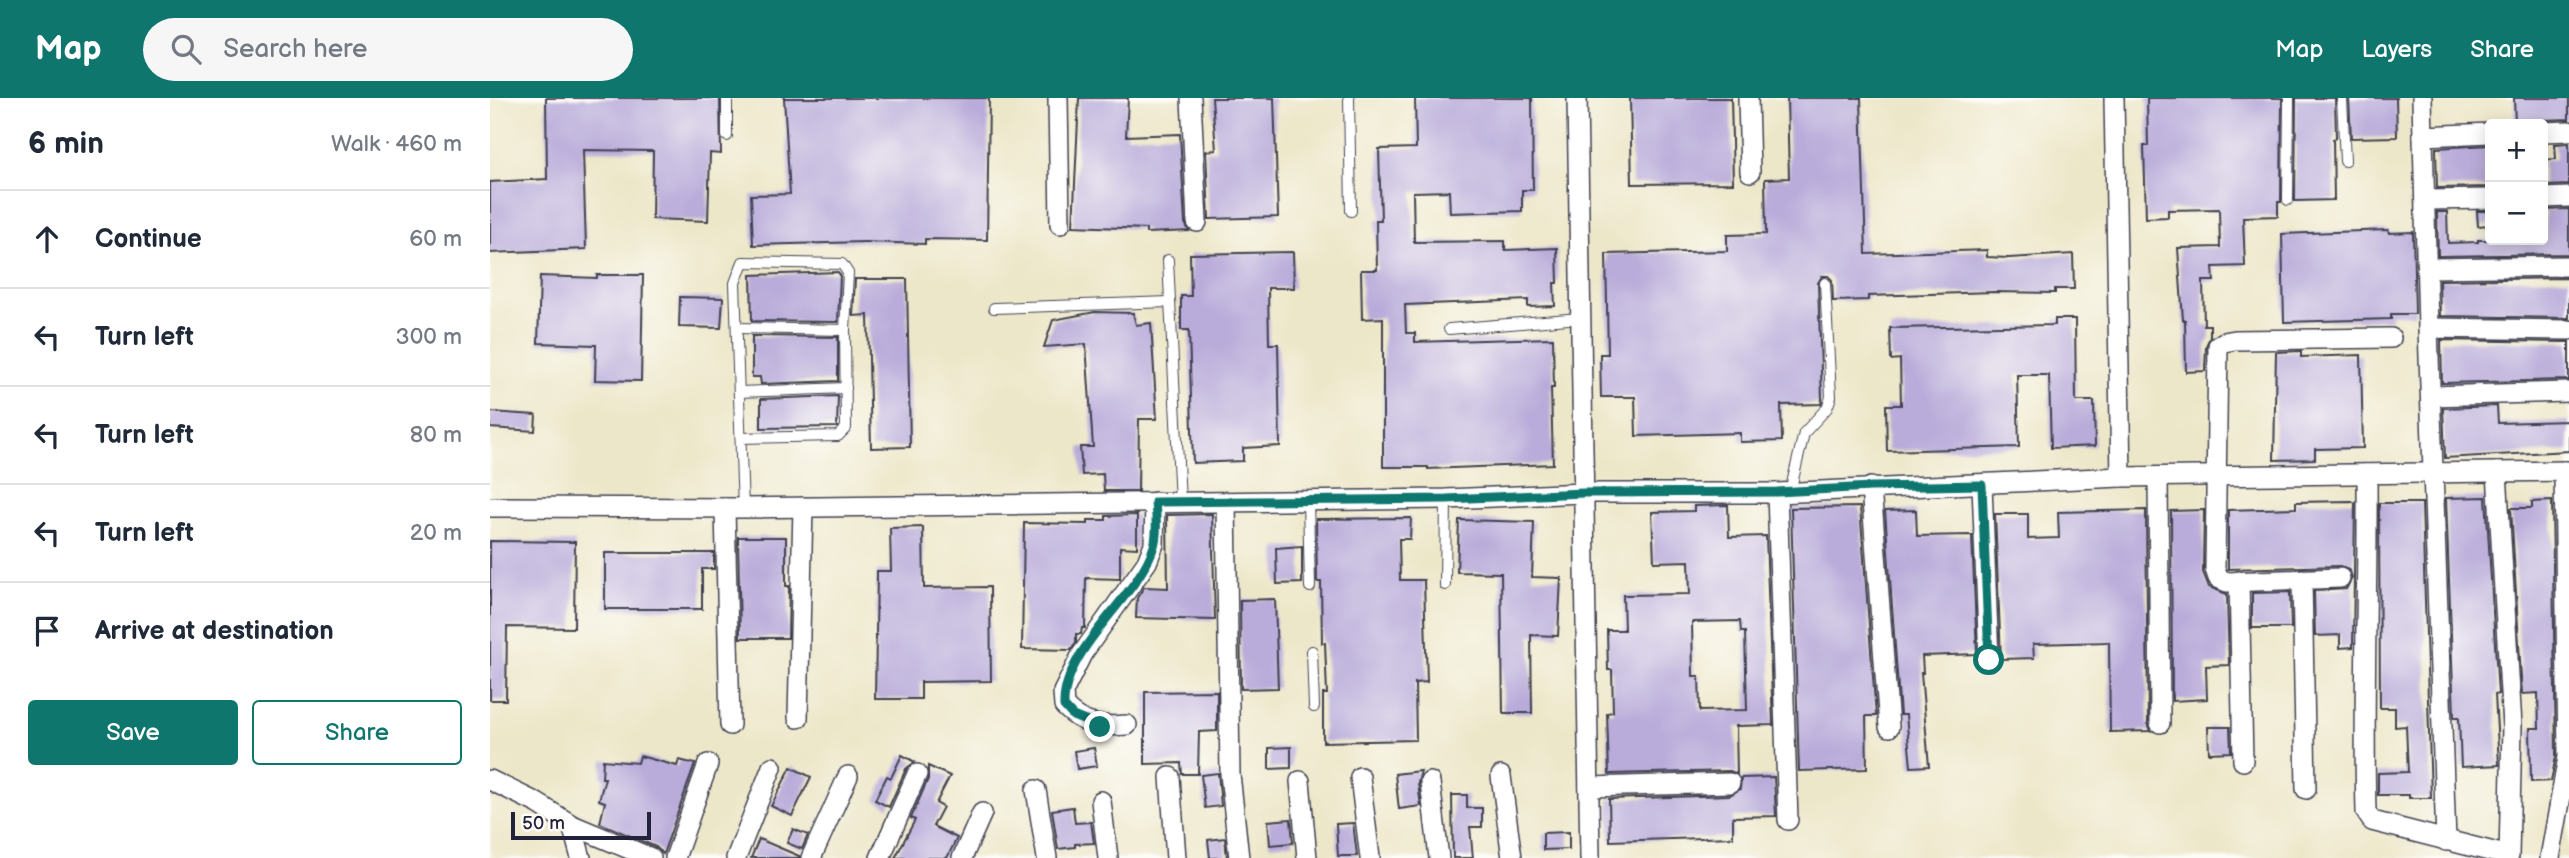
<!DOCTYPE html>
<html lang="en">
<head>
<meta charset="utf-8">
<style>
  :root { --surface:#fff; --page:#f6f6f7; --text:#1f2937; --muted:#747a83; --line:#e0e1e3; --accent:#0f766e }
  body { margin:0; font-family:"Balsamiq Sans",sans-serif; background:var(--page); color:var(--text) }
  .controls { position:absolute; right:21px; top:21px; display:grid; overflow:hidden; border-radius:7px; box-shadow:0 4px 18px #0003 }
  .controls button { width:63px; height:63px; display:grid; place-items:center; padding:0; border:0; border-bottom:2px solid var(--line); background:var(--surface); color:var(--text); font:35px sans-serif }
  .scale { position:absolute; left:21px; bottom:18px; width:140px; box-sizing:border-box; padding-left:7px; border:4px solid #22223b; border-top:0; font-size:19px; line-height:24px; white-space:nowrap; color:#22223b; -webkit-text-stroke:5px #fdfcf7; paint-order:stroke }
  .stop { position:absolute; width:21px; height:21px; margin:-16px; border:5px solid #0f766e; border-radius:50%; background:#fff }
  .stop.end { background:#0f766e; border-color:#fff; box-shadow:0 2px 7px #0008 }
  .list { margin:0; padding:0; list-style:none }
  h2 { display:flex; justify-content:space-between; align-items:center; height:91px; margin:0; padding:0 28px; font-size:30px }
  h2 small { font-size:23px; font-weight:400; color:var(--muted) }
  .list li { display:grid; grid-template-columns:46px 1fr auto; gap:21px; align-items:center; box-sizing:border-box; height:98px; padding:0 28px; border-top:2px solid var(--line) }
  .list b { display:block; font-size:26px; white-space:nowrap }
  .list em { font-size:23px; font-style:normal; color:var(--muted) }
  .actions { display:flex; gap:14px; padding:21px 28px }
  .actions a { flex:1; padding:16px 0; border:2px solid var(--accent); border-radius:7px; text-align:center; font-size:24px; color:var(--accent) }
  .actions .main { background:var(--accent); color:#fff }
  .icon { flex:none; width:38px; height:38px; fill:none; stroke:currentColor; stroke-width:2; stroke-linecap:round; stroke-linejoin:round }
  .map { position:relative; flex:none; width:2079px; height:760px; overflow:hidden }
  header { display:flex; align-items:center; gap:42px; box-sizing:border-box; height:98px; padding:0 35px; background:var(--accent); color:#fff }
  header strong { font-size:33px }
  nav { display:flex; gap:38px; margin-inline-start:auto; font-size:24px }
  .search { width:490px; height:63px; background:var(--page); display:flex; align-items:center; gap:18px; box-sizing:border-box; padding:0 24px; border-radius:38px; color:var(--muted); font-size:26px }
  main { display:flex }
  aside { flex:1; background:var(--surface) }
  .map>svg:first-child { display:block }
  .building { fill:#b9acda; fill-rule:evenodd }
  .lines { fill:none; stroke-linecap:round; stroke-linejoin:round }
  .lane-casing { stroke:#404050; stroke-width:12 }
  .street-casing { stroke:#404050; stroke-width:22 }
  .lane { stroke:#fff; stroke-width:10 }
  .street { stroke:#fff; stroke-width:19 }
  .route { stroke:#0f766e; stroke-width:9 }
</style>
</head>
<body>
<header>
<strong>Map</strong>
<div class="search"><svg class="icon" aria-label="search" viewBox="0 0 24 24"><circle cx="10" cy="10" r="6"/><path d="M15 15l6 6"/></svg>Search here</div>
<nav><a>Map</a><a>Layers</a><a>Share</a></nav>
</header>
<main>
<aside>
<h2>6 min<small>Walk · 460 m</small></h2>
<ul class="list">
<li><svg class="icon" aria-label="ahead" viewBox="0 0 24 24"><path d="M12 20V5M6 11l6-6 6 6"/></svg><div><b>Continue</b></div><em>60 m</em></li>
<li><svg class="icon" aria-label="left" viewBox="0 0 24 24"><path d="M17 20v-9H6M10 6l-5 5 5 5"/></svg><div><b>Turn left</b></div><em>300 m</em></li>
<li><svg class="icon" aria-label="left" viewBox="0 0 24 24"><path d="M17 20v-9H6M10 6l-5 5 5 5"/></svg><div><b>Turn left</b></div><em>80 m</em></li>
<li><svg class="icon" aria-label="left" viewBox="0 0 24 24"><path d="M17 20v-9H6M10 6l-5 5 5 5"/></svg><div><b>Turn left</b></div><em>20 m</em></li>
<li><svg class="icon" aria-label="arrive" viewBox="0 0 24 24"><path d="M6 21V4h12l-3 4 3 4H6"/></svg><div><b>Arrive at destination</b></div></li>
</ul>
<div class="actions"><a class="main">Save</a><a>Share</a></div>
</aside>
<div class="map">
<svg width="2079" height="760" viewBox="0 0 2079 760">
  <rect width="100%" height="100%" fill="#fdfcf7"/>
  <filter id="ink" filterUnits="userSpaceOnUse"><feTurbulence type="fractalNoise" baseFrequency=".0143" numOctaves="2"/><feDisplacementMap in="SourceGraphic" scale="14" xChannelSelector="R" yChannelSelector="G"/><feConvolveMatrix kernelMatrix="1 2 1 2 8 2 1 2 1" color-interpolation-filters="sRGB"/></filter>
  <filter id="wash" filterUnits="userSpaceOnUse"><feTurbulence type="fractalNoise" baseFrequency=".00686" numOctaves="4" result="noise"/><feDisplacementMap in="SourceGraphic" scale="28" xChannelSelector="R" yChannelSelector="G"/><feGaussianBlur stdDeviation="1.57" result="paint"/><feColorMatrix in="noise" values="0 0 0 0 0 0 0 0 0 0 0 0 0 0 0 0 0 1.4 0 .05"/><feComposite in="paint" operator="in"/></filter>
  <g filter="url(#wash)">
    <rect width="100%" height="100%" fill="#ede7c9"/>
    <g id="blocks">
      <g class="building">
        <path d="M 56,0 L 230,0 L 231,56 L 220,55 L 218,123 L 162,121 L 163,53 L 93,52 L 96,151 L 0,155 L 0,84 L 57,81 Z"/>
        <path d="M 294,0 L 499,0 L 497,142 L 435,141 L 435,146 L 374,144 L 263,147 L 261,97 L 300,96 Z"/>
        <path d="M 589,0 L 638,0 L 636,38 L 690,36 L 695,125 L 699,133 L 656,135 L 656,131 L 583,128 Z"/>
        <path d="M 722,0 L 784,0 L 788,119 L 719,121 L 716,53 L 726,52 Z"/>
        <path d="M 925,0 L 1042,0 L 1043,92 L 1032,92 L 1032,113 L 960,115 L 959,93 L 923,94 L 924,144 L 1015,143 L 1015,152 L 1067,150 L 1068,185 L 1064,185 L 1065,208 L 1038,209 L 1038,202 L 915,207 L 916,235 L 925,235 L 925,244 L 1063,240 L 1064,290 L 1061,290 L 1063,366 L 938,371 L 938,369 L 893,369 L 893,220 L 872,221 L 871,172 L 887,172 L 886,122 L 891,122 L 889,51 L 926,50 Z"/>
        <path d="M 1140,0 L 1241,0 L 1243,85 L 1142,86 Z"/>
        <path d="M 1297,0 L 1371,0 L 1376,156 L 1497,152 L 1497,159 L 1519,160 L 1583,156 L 1584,191 L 1565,191 L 1565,195 L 1504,194 L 1378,198 L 1378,202 L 1343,203 L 1342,182 L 1338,178 L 1332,178 L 1328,185 L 1332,301 L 1331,306 L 1291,307 L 1292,343 L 1250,344 L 1250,335 L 1146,338 L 1145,299 L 1111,299 L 1110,256 L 1118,256 L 1116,156 L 1237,153 L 1237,137 L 1276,136 L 1275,81 L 1299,80 Z"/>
        <path d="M 1657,0 L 1792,0 L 1791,104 L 1788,104 L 1788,118 L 1753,119 L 1755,168 L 1723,169 L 1724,183 L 1713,183 L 1714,227 L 1720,227 L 1720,239 L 1716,248 L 1715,273 L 1696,274 L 1695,222 L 1693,222 L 1688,150 L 1730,149 L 1729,111 L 1678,112 L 1678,119 L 1656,120 L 1654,48 L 1658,48 Z"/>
        <path d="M 1806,0 L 1845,0 L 1846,40 L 1843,41 L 1844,102 L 1805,103 Z"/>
        <path d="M 1859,0 L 1906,0 L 1907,39 L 1861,40 Z"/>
        <path d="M 2024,0 L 2079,0 L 2079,21 L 2053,22 L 2044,26 L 2025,26 Z"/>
        <path d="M 2079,45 L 2079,87 L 2053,88 L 2053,62 L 2066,61 L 2065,46 Z"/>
        <path d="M 2000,47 L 2000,89 L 1947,90 L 1946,50 Z"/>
        <path d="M 2079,111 L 2079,156 L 1948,158 L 1947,114 L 1957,114 L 1958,145 L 1988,144 L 1988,142 L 2056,142 L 2055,112 Z"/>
        <path d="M 1987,113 L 2000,113 L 2000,127 L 1988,128 Z"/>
        <path d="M 1898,132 L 1899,135 L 1923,134 L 1925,216 L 1901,216 L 1901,221 L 1794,224 L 1792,136 Z"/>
        <path d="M 803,154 L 804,190 L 778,190 L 779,246 L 788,246 L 790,348 L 753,350 L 753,363 L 703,365 L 699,232 L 691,232 L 691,198 L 701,198 L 700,156 Z"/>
        <path d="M 348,174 L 350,177 L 348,224 L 262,223 L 261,177 Z"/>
        <path d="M 107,177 L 153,177 L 151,283 L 105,282 L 106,247 L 48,245 L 50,178 L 107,180 Z"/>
        <path d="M 2079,180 L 2079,220 L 1950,218 L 1949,182 Z"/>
        <path d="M 365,181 L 417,181 L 420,349 L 381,350 L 378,217 L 363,218 Z"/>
        <path d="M 190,199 L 233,200 L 231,230 L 189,229 Z"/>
        <path d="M 605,214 L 643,215 L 646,227 L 661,225 L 667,321 L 649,321 L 648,393 L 614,393 L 613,376 L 592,377 L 590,349 L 603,349 L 596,246 L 554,249 L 563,222 Z"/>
        <path d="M 1565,221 L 1585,221 L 1586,303 L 1604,303 L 1605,348 L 1561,350 L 1559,277 L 1527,277 L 1529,349 L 1397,353 L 1396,307 L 1411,307 L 1410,261 L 1401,262 L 1400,230 L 1565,227 Z"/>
        <path d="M 262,238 L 348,239 L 348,283 L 271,286 L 270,279 L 262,279 Z"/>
        <path d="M 1951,242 L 2079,244 L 2079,282 L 1952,285 Z"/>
        <path d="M 1811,253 L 1811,259 L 1871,257 L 1873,350 L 1825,351 L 1825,361 L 1784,362 L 1786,254 Z"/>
        <path d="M 348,298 L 347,329 L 271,330 L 271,301 Z"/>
        <path d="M 2007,308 L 2008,325 L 2079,323 L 2079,353 L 1955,360 L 1953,310 Z"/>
        <path d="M 0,314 L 46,317 L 45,333 L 0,330 Z"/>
        <path d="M 1996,399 L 2008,596 L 2005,597 L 2009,667 L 1971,669 L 1969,619 L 1964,619 L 1956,400 Z"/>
        <path d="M 1862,403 L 1865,405 L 1863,549 L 1850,550 L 1850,537 L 1825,538 L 1824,493 L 1856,491 L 1862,480 L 1860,473 L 1850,468 L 1738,471 L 1738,412 L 1806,410 L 1806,404 Z"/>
        <path d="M 2062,403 L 2066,658 L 2061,683 L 2041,684 L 2040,630 L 2049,630 L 2048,595 L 2032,596 L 2021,410 L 2042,410 L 2042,404 Z"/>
        <path d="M 1889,405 L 1932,405 L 1941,700 L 1919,700 L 1919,697 L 1888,697 L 1888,675 L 1918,674 L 1916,628 L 1905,629 L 1905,610 L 1890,610 Z"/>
        <path d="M 1238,407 L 1239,439 L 1276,438 L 1283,627 L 1246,628 L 1247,676 L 1240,673 L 1119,676 L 1117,615 L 1123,614 L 1122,572 L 1118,572 L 1117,532 L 1134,532 L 1133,497 L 1200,496 L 1199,463 L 1164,464 L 1162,414 L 1204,413 L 1204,408 ZM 1250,523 L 1251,534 L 1255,534 L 1257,612 L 1210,613 L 1209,578 L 1203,578 L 1202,524 Z"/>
        <path d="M 1370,409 L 1386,618 L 1376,618 L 1377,671 L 1309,673 L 1301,410 Z"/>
        <path d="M 1426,412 L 1427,438 L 1482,437 L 1487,556 L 1432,558 L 1433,575 L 1431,575 L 1439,668 L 1421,669 L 1416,617 L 1410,617 L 1395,413 Z"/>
        <path d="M 1656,412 L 1658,625 L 1661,633 L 1620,634 L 1619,544 L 1543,546 L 1544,560 L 1511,561 L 1505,416 L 1538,416 L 1538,441 L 1569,440 L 1568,414 Z"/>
        <path d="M 1714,412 L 1713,474 L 1719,489 L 1737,496 L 1739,567 L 1716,568 L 1717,601 L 1682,603 L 1681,413 Z"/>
        <path d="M 722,416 L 725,522 L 646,520 L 647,500 L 654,489 L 678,490 L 677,417 Z"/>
        <path d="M 647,417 L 647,450 L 630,449 L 630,481 L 596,480 L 595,530 L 592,530 L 591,536 L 586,536 L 586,544 L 581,552 L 532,551 L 534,425 L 598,426 L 598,422 L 616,422 L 616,418 Z"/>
        <path d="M 921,420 L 920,441 L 909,441 L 910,482 L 934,482 L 937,584 L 925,585 L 926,642 L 833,644 L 833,596 L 837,596 L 835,545 L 832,545 L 831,484 L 827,484 L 826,421 Z"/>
        <path d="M 969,422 L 1044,424 L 1042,479 L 1071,480 L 1068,538 L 1041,537 L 1042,615 L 1013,615 L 1011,475 L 967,474 Z"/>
        <path d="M 433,429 L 434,490 L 500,489 L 501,583 L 431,584 L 431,601 L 385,601 L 387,473 L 401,473 L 400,430 Z"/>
        <path d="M 248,439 L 296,439 L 296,488 L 299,488 L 298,540 L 250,540 Z"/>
        <path d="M 0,443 L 85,444 L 84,530 L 17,529 L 16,602 L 0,602 Z"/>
        <path d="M 812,448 L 812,485 L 787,486 L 786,450 Z"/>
        <path d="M 115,455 L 224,455 L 224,471 L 212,471 L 212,511 L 115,511 Z"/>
        <path d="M 1800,494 L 1801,530 L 1762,530 L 1762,495 Z"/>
        <path d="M 785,501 L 788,590 L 751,591 L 750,502 Z"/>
        <path d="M 727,593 L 727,633 L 709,634 L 708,676 L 692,676 L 691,665 L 655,666 L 655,594 Z"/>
        <path d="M 1718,629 L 1740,629 L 1741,654 L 1719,655 Z"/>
        <path d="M 801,649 L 801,670 L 779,671 L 779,650 Z"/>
        <path d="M 604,650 L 607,668 L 587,671 L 584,653 Z"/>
        <path d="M 412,657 L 425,664 L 416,671 L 399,709 L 385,702 L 397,678 L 401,680 Z"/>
        <path d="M 150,658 L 187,668 L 189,662 L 205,666 L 173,756 L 166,749 L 110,725 L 115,704 L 109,702 L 115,680 L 112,680 L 113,662 L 148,665 Z"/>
        <path d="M 438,668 L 460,678 L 446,705 L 453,709 L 443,728 L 467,740 L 457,760 L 405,760 L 425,722 L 421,720 L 438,681 Z"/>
        <path d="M 301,669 L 321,679 L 302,718 L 281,708 Z"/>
        <path d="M 931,673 L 928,685 L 931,708 L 909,711 L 905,676 Z"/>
        <path d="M 728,675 L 731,708 L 715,710 L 711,677 Z"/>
        <path d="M 1284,679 L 1286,718 L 1243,719 L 1243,739 L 1120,743 L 1119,701 L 1240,697 L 1250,691 L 1251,680 Z"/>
        <path d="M 962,697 L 977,697 L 977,710 L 992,710 L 992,729 L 980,729 L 983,760 L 963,760 Z"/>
        <path d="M 583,709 L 585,725 L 601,724 L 604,745 L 585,746 L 585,749 L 568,751 L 562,712 Z"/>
        <path d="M 801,721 L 803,745 L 780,747 L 778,723 Z"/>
        <path d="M 863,725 L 867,758 L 848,758 L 846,726 Z"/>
        <path d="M 303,731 L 318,737 L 312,751 L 297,745 Z"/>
        <path d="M 1079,734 L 1079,751 L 1053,752 L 1053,735 Z"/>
        <path d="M 735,740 L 737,760 L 720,760 L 718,742 Z"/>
        <path d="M 269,741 L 309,758 L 309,760 L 261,760 Z"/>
      </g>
    </g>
  </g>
  <g filter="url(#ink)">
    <use href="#blocks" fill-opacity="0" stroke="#404050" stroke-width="2"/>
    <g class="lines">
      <g class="lane-casing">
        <g id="lane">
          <path d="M 859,0 L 861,113"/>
          <path d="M 1852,0 L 1855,63"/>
          <path d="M 237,38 L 237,0"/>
          <path d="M 1798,102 L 1799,0"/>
          <path d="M 678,162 L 690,404"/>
          <path d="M 504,210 L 680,204"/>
          <path d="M 247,230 L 355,232"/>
          <path d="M 959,231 L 1090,220"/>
          <path d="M 249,294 L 356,290"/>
          <path d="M 251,340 L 348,338 L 356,330 L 355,232 L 358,175 L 352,166 L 253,164 L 245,185 L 252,384 L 253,410"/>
          <path d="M 1300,394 L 1314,335 L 1337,310 L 1341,299 L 1335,185"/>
          <path d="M 818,402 L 820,489"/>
          <path d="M 955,487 L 956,401"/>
          <path d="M 822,553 L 824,609"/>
        </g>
      </g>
      <g class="street-casing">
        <g id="street">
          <path d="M 568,0 L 570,126"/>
          <path d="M 701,0 L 707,124"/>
          <path d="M 1087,0 L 1100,760"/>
          <path d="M 1258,0 L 1260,74"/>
          <path d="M 1624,0 L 1631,379"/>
          <path d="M 1932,0 L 1938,230"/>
          <path d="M 2053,34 L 2079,33"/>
          <path d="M 1933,38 L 2000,35"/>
          <path d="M 2053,100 L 2079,99"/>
          <path d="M 1935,102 L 2000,101"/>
          <path d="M 1937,170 L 2079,168"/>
          <path d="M 1941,298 L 2079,294"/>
          <path d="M 1877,376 C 1878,489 1873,601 1876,714 L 1882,723 L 2019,758 L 2022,628 L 2007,374"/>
          <path d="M 1668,379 L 1670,625"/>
          <path d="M 1492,387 L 1499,562"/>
          <path d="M 1381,389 L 1399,629"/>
          <path d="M 1287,395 L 1298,722"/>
          <path d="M 736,404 L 740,676 L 749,760"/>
          <path d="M 0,409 L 253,410 L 956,401 L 1093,395 L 1287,395 L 1631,379 L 2079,373"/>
          <path d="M 235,410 L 240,627"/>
          <path d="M 1850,480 L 1737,484 L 1728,480 L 1725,471 L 1728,248 L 1734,244 L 1745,242 L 1901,240"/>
          <path d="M 1812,481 L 1816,691"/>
          <path d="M 1749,483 L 1753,663"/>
          <path d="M 308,620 L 313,409"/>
          <path d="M 637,627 C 611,629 593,628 574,608 L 573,594 L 592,556 L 657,464 L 664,446 L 665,404"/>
          <path d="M 1011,678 L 1022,760"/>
          <path d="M 680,679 L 686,760"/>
          <path d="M 870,679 L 880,760"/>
          <path d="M 0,682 L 47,705 L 82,727 L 161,760"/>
          <path d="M 810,683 L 817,760"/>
          <path d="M 940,684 L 949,760"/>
          <path d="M 1099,689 L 1240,685"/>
          <path d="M 546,692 L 557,760"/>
          <path d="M 611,703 L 618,760"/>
          <path d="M 82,727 L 91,760"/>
          <path d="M 1956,743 L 1938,230 L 2079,232"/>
          <path d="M 185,760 L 218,666"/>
          <path d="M 246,760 L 282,669"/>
          <path d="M 321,760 L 358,678"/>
          <path d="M 390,760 L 427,676"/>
          <path d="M 472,760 L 492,715"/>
          <path d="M 2060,760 L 2078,659 L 2074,373"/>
        </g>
      </g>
      <use href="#lane" class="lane"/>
      <use href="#street" class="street"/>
    </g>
  </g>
  <g class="lines" filter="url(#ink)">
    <path class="route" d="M 610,629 L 583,618 L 574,608 C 572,551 648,500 664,448 C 668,434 666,418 665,404 L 956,401 L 1093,395 L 1287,394 L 1381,389 L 1492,387 L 1499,562"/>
  </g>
</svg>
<div class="controls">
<button>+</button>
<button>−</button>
</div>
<div class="scale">50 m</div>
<div class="stop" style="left:1499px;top:562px"></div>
<div class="stop end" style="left:610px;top:629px"></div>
</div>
</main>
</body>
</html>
